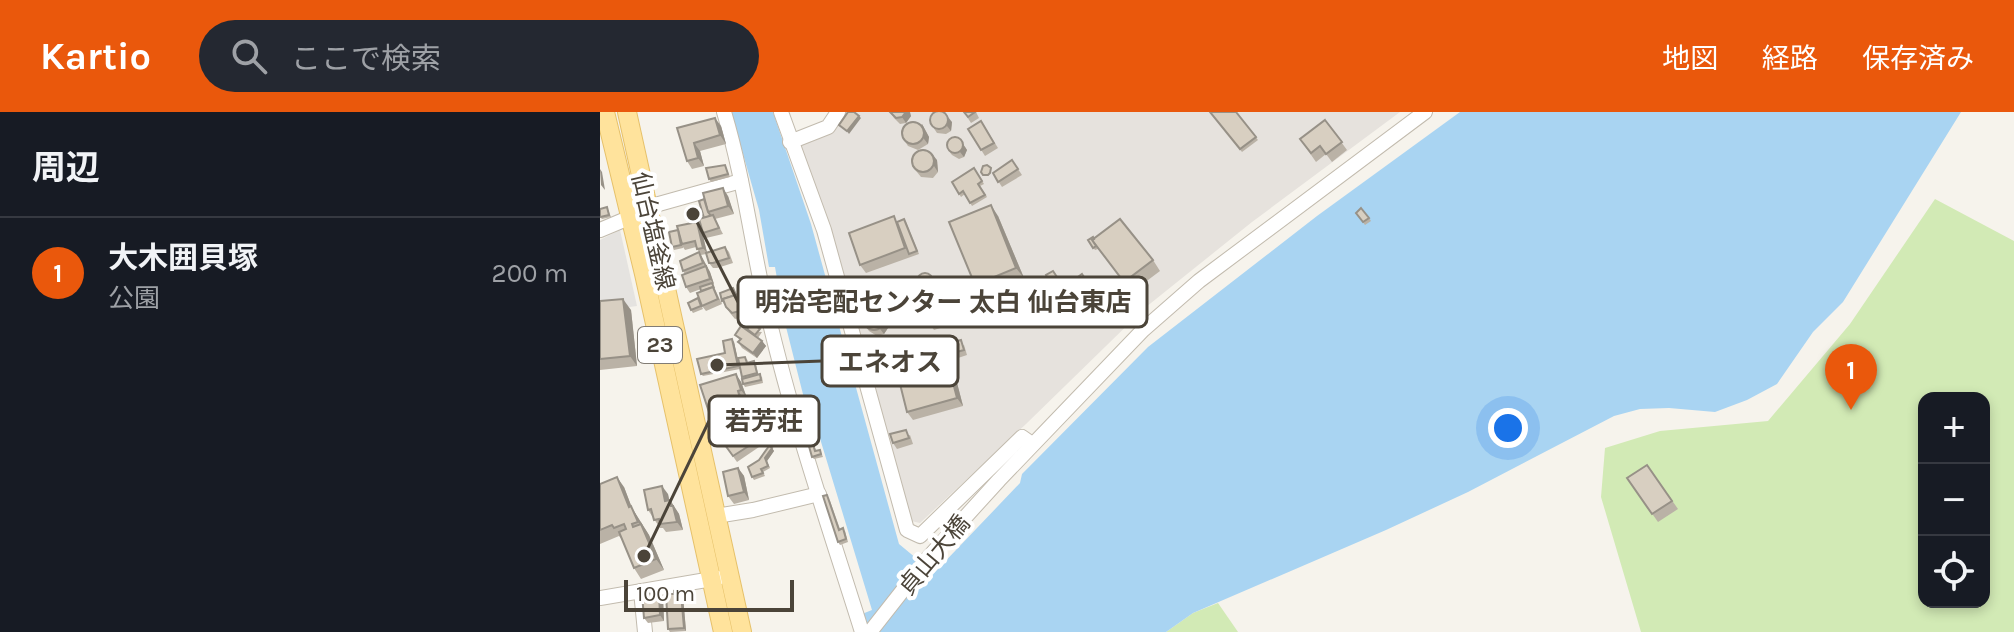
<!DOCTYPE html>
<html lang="ja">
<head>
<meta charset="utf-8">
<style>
  :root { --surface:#171b24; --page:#242831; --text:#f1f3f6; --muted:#9ea1a6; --line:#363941; --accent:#ea580c }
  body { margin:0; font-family:Karla,"Noto Sans JP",sans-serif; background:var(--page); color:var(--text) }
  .controls { position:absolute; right:24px; bottom:24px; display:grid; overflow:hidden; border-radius:16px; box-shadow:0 4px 12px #0003 }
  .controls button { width:72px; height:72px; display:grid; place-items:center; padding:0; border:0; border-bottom:2px solid var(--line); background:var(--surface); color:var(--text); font:40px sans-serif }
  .scale { position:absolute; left:24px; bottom:20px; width:170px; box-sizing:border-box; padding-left:8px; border:4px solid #4b4439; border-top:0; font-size:22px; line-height:28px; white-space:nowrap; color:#4b4439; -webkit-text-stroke:6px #fff; paint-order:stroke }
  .you { position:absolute; left:908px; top:316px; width:28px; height:28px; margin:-20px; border:6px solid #fff; border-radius:50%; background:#1a73e8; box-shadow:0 0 0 12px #1a73e833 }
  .badge { display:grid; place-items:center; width:52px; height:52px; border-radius:50%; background:var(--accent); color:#fff; font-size:26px; font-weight:700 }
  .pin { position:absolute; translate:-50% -66px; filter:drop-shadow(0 2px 4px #0008) }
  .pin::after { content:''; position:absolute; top:42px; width:28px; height:24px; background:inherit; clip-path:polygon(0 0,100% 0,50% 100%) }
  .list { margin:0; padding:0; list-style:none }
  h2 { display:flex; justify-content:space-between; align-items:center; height:104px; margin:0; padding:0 32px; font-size:34px }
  h2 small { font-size:26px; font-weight:400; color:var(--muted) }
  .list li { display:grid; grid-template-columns:52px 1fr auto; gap:24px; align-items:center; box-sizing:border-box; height:112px; padding:0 32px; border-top:2px solid var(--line) }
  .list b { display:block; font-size:30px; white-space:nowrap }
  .list p { margin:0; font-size:26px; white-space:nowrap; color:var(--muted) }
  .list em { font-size:26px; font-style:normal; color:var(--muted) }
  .icon { flex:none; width:44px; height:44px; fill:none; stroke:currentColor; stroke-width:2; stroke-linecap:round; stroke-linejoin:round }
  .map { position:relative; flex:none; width:1414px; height:520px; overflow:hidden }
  header { display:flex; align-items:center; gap:48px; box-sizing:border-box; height:112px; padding:0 40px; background:var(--accent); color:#fff }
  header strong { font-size:38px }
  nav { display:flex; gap:44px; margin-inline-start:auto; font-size:28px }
  .search { width:560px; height:72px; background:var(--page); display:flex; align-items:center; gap:20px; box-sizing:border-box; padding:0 28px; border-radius:44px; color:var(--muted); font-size:30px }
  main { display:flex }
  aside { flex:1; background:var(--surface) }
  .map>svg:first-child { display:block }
  .industrial { fill:#e6e2dd }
  .green { fill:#d2eab5; fill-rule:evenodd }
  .parking { fill:#e5e3e0 }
  .water { fill:#a9d4f2 }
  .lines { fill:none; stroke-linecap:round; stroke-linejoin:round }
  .minor-casing { stroke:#c2bbae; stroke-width:16 }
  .major-casing { stroke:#e6c16a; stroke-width:20 }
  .minor { stroke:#fff; stroke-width:14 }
  .major { stroke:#ffe39c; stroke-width:18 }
  .wall { fill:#bab2a6 }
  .shaded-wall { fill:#979187 }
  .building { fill:#d8cfc1; stroke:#979187; stroke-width:2 }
  .labels { text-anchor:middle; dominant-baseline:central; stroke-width:8; stroke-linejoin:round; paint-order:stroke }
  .shield { fill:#fff; stroke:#817c74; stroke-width:2 }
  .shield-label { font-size:22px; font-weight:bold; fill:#4b4439 }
  .street-label { font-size:24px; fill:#4b4439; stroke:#fff }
  .leader { fill:none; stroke:#4b4439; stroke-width:3 }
  .callout-dot { fill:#4b4439; stroke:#fff; stroke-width:3 }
  .callout { fill:#fff; stroke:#4b4439; stroke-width:3 }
  .callout-label { font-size:26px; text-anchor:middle; font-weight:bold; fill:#4b4439 }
</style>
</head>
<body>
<header>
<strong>Kartio</strong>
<div class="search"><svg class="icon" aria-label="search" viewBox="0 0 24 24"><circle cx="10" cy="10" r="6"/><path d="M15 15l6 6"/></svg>ここで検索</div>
<nav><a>地図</a><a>経路</a><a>保存済み</a></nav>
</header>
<main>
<aside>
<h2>周辺<small></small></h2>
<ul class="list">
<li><span class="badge">1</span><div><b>大木囲貝塚</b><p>公園</p></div><em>200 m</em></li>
</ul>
</aside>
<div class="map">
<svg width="1414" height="520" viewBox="0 0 1414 520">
  <rect width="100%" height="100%" fill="#f6f3ec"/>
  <path class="industrial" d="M 245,0 L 800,0 L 652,110 L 546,195 L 426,312 L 320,411 L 311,409 L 231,117 L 198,35 Z"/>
  <g class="green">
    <path d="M 1335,87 L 1414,129 L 1414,520 L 1041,520 L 1001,385 L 1005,336 L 1060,319 L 1168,309 L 1250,212 ZM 1324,286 L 1384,286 L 1384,490 L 1324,490 Z"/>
    <path d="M 618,491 L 638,520 L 566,520 L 593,501 Z"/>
  </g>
  <path class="parking" d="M 20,118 L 37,194 L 0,199 L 0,128 Z"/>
  <path class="water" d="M 131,0 L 173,0 L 211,112 L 299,432 L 334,461 L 420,371 L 422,362 L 548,235 L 717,104 L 860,0 L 1361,0 L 1243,190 L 1213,220 L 1177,272 L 1147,288 L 1115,300 L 1069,296 L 1040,297 L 1014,304 L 868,380 L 786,418 L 593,501 L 566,520 L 268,520 L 262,502 L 272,498 L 215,310 L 210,310 L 184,207 L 175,155 L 169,155 L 159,98 Z"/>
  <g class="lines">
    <g class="minor-casing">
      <g id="minor">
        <path d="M 124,0 C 144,66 152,136 168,203 C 193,310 229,415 262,520"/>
        <path d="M 181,0 L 224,118 L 307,418 L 320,424 L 422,325 L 432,332"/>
        <path d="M 190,30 L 228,15 L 238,0"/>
        <path d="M 0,118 L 31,105 L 48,95 L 141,69"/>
        <path d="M 116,404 L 153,398 L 219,382"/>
        <path d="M 41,479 L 45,520"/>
        <path d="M 0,486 L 118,466"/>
        <path d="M 270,520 L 329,445 L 399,368 L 543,218 L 599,169 L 825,0"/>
      </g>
    </g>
    <g class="major-casing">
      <g id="major">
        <path d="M 5,0 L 44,162 L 123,520"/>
        <path d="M 27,0 L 142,520"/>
      </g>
    </g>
    <use href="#minor" class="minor"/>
    <use href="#major" class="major"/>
  </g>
  <g class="wall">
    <path d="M 290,0 L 311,4 L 306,11 L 300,12 L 294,6 Z"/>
    <path d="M 364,0 L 376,0 L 379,6 L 371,11 Z"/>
    <path d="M 610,0 L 636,0 L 658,28 L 642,40 Z"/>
    <path d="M 725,8 L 747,38 L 732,50 L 726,42 L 716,50 L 700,27 Z"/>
    <path d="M 381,9 L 398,36 L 385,44 L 368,17 Z"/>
    <path d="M 352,10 L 351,19 L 346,22 L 337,21 L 333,15 Z"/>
    <path d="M 322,12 L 329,25 L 328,32 L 318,38 L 308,34 L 304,28 Z"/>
    <path d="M 121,14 L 126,32 L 100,39 L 104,54 L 92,57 L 87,49 L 77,16 Z"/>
    <path d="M 359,26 L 367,38 L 364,45 L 359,47 L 352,43 L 348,38 Z"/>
    <path d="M 337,48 L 338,60 L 333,66 L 321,65 L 312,54 Z"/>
    <path d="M 412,48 L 422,63 L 402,75 L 393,61 Z"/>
    <path d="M 125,53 L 130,65 L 111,70 L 109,67 Z"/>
    <path d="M 374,56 L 384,72 L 380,74 L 387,85 L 372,94 L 365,82 L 361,85 L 352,70 Z"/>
    <path d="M 128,84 L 134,102 L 115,107 L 123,122 L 106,126 L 101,117 L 107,140 L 125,135 L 129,140 L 133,151 L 117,156 L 113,156 L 109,151 L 106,142 L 101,143 L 110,160 L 114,172 L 113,173 L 122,192 L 106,199 L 102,194 L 101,177 L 90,181 L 86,175 L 85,162 L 83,159 L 99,140 L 96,135 L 85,138 L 83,135 L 83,136 L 74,138 L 72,135 L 101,115 L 104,106 L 99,89 Z"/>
    <path d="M 7,95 L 11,105 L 2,107 L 0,105 Z"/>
    <path d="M 756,101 L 769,106 L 771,109 L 765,113 Z"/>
    <path d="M 398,104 L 424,166 L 382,184 L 375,173 Z"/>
    <path d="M 297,110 L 306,110 L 319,142 L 266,161 L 260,153 Z"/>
    <path d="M 488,128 L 553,148 L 560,159 L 532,180 L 498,137 L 495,138 Z"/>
    <path d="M 453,159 L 459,167 L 451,171 L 446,163 Z"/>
    <path d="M 482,162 L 500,189 L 488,198 L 470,171 Z"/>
    <path d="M 332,164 L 337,175 L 335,180 L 330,183 L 322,180 L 318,174 Z"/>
    <path d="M 308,168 L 316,178 L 314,186 L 309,189 L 303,189 L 295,179 Z"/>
    <path d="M 151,178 L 155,184 L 160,200 L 135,207 L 130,201 L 122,189 L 135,179 L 136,183 Z"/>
    <path d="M 293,183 L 294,188 L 291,193 L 283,195 L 279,192 L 275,186 Z"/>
    <path d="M 98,186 L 103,197 L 93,201 L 91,198 Z"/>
    <path d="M 0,189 L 31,198 L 37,254 L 0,258 Z"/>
    <path d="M 350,201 L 353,212 L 334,218 L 330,212 Z"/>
    <path d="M 284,204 L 287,209 L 288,216 L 284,222 L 277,224 L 269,219 L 265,213 Z"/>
    <path d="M 149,219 L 162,220 L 158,226 L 162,229 L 166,234 L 157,246 L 142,236 L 138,230 L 140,228 L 135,223 Z"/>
    <path d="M 134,230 L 140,257 L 103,264 L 101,262 L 125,241 Z"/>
    <path d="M 364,233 L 367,243 L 346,250 L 342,244 Z"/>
    <path d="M 284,238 L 291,266 L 277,270 L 273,264 Z"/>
    <path d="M 147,247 L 148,251 L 154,249 L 156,252 L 158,262 L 162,265 L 163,271 L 145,275 L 143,272 L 144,267 L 142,265 Z"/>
    <path d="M 136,262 L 141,270 L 147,286 L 144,287 L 148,301 L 116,311 L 110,303 Z"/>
    <path d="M 356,267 L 363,294 L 313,308 L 307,300 Z"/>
    <path d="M 183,289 L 188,298 L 181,300 L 188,313 L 176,319 L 178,322 L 168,327 L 164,321 L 156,325 L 152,320 L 160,303 L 180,299 L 176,292 Z"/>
    <path d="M 209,314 L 216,339 L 220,338 L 223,345 L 214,347 L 212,345 Z"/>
    <path d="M 146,317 L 159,335 L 137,350 L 125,333 Z"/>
    <path d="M 310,323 L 313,332 L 297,337 L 293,331 Z"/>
    <path d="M 172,336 L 174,339 L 167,349 L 170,356 L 163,360 L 165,364 L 154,368 L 152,365 Z"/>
    <path d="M 1047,353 L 1078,397 L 1058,410 L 1027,366 Z"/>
    <path d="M 138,356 L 144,364 L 149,388 L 134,392 L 128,384 Z"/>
    <path d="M 0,372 L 24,375 L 32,396 L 49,423 L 64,458 L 41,467 L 34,456 L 22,427 L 19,424 L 0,432 Z"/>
    <path d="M 68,382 L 69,388 L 70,388 L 79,402 L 83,418 L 66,420 L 63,416 L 60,416 L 48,398 Z"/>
    <path d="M 229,386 L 240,417 L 245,419 L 248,430 L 240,433 L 238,430 Z"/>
    <path d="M 83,484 L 86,519 L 70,520 L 68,517 Z"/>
    <path d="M 63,486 L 64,509 L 48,511 L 44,506 Z"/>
  </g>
  <g class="shaded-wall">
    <path d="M 306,0 L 310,0 L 311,4 L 306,11 L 302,5 Z"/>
    <path d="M 259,4 L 261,6 L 249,22 L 247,19 Z"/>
    <path d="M 348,5 L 352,10 L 351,19 L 347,14 Z"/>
    <path d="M 115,6 L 121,14 L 126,32 L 120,23 Z"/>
    <path d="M 322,12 L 329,25 L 328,32 L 324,27 Z"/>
    <path d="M 94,31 L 100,39 L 104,54 L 98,46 Z"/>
    <path d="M 363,32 L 367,38 L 364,45 L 360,40 Z"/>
    <path d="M 333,43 L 337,48 L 338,60 L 334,54 Z"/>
    <path d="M 0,57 L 2,60 L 5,78 L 1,73 Z"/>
    <path d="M 123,76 L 128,84 L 134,102 L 128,94 Z"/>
    <path d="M 391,93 L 398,104 L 424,166 L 416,156 Z"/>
    <path d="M 97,110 L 101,115 L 107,141 L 103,136 Z"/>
    <path d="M 99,140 L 110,160 L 114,172 L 110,167 Z"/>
    <path d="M 332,164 L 337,175 L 335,180 L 331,174 Z"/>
    <path d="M 312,173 L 316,178 L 314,186 L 310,181 Z"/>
    <path d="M 289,177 L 293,183 L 294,188 L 291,193 L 287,187 Z"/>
    <path d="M 151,178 L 155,184 L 160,200 L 156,195 Z"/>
    <path d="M 23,187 L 31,198 L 37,254 L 30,244 Z"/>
    <path d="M 284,204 L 287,209 L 288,216 L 284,222 L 280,217 Z"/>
    <path d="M 132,227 L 134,230 L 140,257 L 138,254 Z"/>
    <path d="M 162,229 L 166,234 L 157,246 L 153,241 Z"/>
    <path d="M 280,233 L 284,238 L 291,266 L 288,260 Z"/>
    <path d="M 350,259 L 356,267 L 363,294 L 357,286 Z"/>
    <path d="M 136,262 L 141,270 L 147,286 L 141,278 Z"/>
    <path d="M 138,279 L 144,287 L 148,301 L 142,293 Z"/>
    <path d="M 172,336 L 174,339 L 167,349 L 170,356 L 165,346 Z"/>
    <path d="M 138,356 L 144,364 L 149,388 L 144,380 Z"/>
    <path d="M 17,365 L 24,375 L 32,396 L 49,423 L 64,458 L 56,447 L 44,419 L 29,395 Z"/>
    <path d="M 62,374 L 68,382 L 71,397 L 65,389 Z"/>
    <path d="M 70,388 L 79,402 L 83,418 L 77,410 Z"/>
    <path d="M 59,481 L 63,486 L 64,509 L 60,503 Z"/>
    <path d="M 81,481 L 83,484 L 86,519 L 84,516 Z"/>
  </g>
  <g class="building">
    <circle cx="339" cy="8" r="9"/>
    <path d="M 248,0 L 254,0 L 259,4 L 247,19 L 239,13 Z"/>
    <path d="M 290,0 L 306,0 L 302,5 L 296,6 Z"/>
    <path d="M 364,0 L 375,0 L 368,5 Z"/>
    <path d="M 610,0 L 636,0 L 656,25 L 640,37 Z"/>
    <path d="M 115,6 L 120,23 L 94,31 L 98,46 L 87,49 L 77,16 Z"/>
    <path d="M 725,8 L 742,30 L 726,42 L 720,34 L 711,41 L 700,27 Z"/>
    <path d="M 381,9 L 394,31 L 381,38 L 368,17 Z"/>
    <circle cx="313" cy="21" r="11"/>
    <circle cx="355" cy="33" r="8"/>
    <circle cx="323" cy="49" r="11"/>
    <path d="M 412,48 L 418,57 L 398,70 L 393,61 Z"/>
    <path d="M 125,53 L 128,62 L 109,67 L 106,56 Z"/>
    <path d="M 387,53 L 391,56 L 390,61 L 388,63 L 383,63 L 381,60 L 383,54 Z"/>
    <path d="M 374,56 L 382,69 L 378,72 L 385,83 L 370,91 L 363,79 L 359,82 L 352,70 Z"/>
    <path d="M 123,76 L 128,94 L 108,100 L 103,81 Z"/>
    <path d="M 104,87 L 108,100 L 111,104 L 104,106 L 99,89 Z"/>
    <path d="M 391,93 L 416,156 L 375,173 L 349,110 Z"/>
    <path d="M 7,95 L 9,103 L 0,105 L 0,97 Z"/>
    <path d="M 761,96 L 769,106 L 763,110 L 756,101 Z"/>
    <path d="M 113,103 L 119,116 L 103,121 L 99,107 Z"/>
    <path d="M 294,104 L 305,136 L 260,153 L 249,121 Z"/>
    <path d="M 304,107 L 317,139 L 309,142 L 297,110 Z"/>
    <path d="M 520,107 L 553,148 L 524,170 L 492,128 Z"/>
    <path d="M 97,110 L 103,136 L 97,137 L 95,129 L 82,132 L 77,114 Z"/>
    <path d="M 78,118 L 81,133 L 72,135 L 69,120 Z"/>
    <path d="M 493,125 L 494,127 L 492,128 L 496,134 L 493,136 L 488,128 Z"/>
    <path d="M 125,135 L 129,146 L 113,151 L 109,151 L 106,141 Z"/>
    <path d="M 99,140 L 103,151 L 83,159 L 80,149 Z"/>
    <path d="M 106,154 L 110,167 L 86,175 L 82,163 Z"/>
    <path d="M 453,159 L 457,165 L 449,169 L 446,163 Z"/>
    <circle cx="325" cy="169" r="8"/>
    <path d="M 482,162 L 498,186 L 486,195 L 470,171 Z"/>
    <path d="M 112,171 L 114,176 L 113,175 L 101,179 L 100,175 Z"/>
    <path d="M 113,175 L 118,187 L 102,194 L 97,181 Z"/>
    <path d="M 133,176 L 136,183 L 123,187 L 124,188 L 122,189 L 120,181 Z"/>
    <path d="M 151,178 L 156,195 L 132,201 L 126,195 L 123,187 Z"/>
    <path d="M 98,186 L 101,194 L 91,198 L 88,191 Z"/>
    <path d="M 23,187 L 30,244 L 0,247 L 0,189 Z"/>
    <circle cx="274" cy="208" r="10"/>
    <path d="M 152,211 L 160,217 L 155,223 L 147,217 Z"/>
    <path d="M 141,214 L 162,229 L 153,241 L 138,230 L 141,227 L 135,223 Z"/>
    <path d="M 132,227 L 138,254 L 101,262 L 97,247 L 125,241 L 123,229 Z"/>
    <path d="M 361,228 L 364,238 L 342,244 L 339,234 Z"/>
    <path d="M 145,245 L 147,251 L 154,249 L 157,261 L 142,265 L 138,246 Z"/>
    <path d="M 350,259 L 357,286 L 307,300 L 300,272 Z"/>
    <path d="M 136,262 L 141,278 L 138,279 L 142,293 L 110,303 L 100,273 Z"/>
    <path d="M 160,262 L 161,268 L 143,272 L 142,267 Z"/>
    <path d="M 207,312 L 215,339 L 220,338 L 221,342 L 212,345 L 203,313 Z"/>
    <path d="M 146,317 L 155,330 L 133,344 L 125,333 Z"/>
    <path d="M 306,318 L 309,326 L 293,331 L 290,322 Z"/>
    <path d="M 169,334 L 172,336 L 165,346 L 168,354 L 161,357 L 163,361 L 152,365 L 148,355 L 159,348 Z"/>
    <path d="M 1047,353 L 1072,389 L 1052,402 L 1027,366 Z"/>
    <path d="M 138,356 L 144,380 L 128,384 L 123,360 Z"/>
    <path d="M 17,365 L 29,395 L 31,394 L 38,410 L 32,412 L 33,415 L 41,412 L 56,447 L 34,456 L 19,420 L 26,417 L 24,412 L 14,416 L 12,413 L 0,418 L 0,372 Z"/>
    <path d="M 62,374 L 65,389 L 70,388 L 71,394 L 73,394 L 77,410 L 60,412 L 59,407 L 54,408 L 51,397 L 48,398 L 44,378 Z"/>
    <path d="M 227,383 L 239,418 L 243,416 L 246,427 L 238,430 L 223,384 Z"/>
    <path d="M 74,479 L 81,481 L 84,516 L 68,517 L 66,482 L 74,482 Z"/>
    <path d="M 59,481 L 60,503 L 44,506 L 42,482 Z"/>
  </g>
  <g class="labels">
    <rect class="shield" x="38" y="215" width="44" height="36" rx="6"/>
    <g class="shield-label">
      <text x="60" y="233">23</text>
    </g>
    <g class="street-label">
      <text transform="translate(53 119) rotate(77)">仙台塩釜線</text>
      <text transform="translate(334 443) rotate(-50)">貞山大橋</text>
    </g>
  </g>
  <path class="leader" d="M93 102L138 190M117 253L222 249M44 444L109 309"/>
  <g class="callout-dot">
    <circle cx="93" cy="102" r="8"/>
    <circle cx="117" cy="253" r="8"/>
    <circle cx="44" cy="444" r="8"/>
  </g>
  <g class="callout">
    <rect x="138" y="165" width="409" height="50" rx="8"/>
    <rect x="222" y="224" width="136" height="50" rx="8"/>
    <rect x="109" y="284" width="110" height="50" rx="8"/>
  </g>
  <g class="callout-label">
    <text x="343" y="199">明治宅配センター 太白 仙台東店</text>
    <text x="290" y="259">エネオス</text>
    <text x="164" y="318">若芳荘</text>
  </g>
</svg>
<div class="controls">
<button>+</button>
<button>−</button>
<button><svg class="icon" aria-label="locate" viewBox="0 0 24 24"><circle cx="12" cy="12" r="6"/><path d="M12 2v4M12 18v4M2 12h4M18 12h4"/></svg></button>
</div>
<div class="scale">100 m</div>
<div class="you"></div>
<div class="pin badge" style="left:1251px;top:298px">1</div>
</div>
</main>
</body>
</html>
